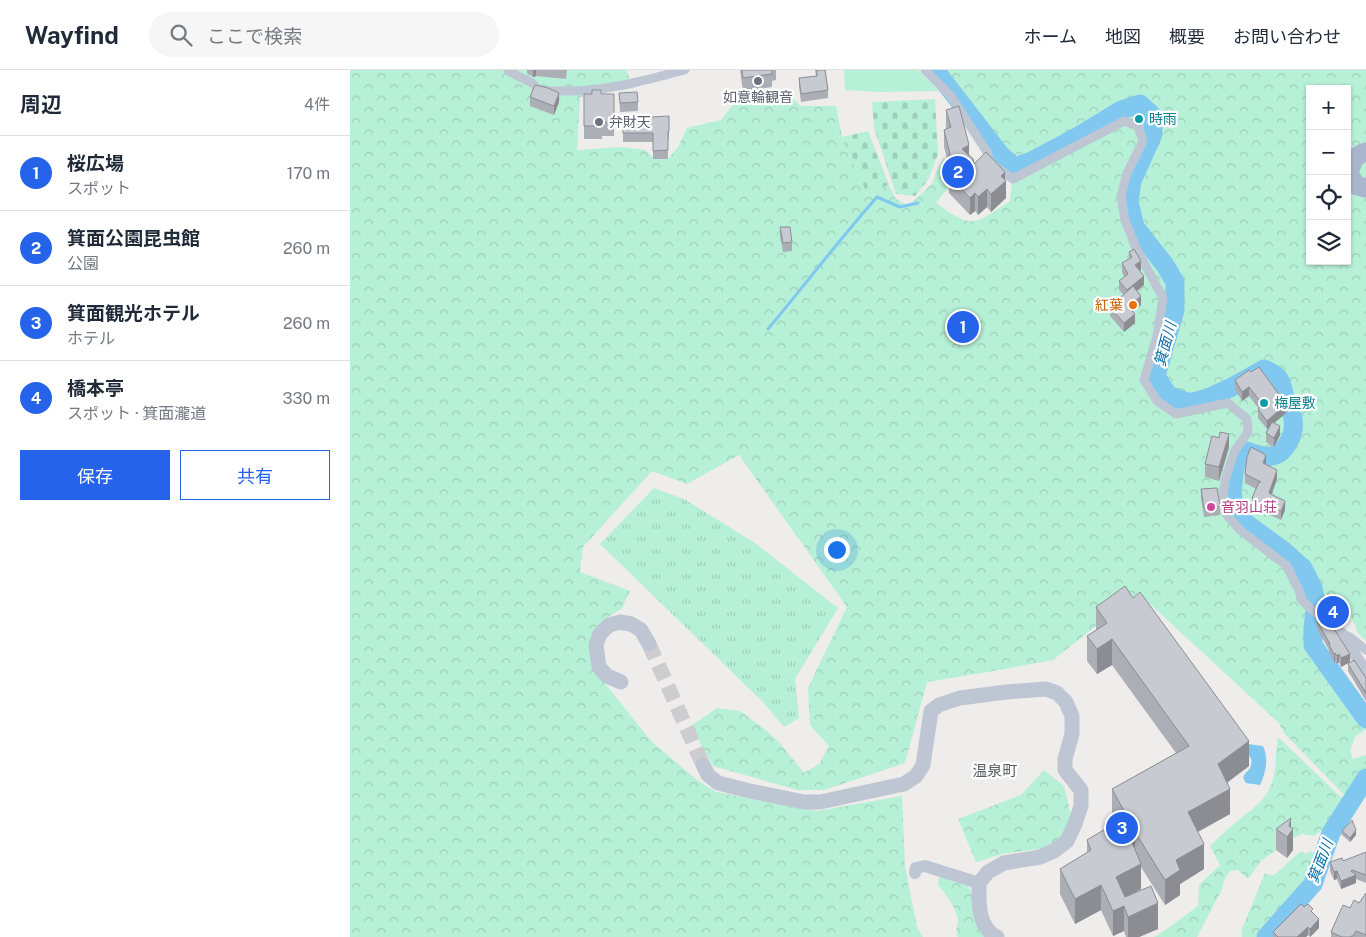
<!DOCTYPE html>
<html lang="ja">
<head>
<meta charset="utf-8">
<style>
  :root { --surface:#fff; --page:#f6f6f7; --text:#1f2937; --muted:#747a83; --line:#e0e1e3; --accent:#2563eb }
  body { margin:0; font-family:"Public Sans","Noto Sans JP",sans-serif; background:var(--page); color:var(--text) }
  .controls { position:absolute; right:15px; top:15px; display:grid; overflow:hidden; border-radius:0px; box-shadow:0 1px 4px #0004 }
  .controls button { width:45px; height:45px; display:grid; place-items:center; padding:0; border:0; border-bottom:1px solid var(--line); background:var(--surface); color:var(--text); font:25px sans-serif }
  .you { position:absolute; left:486px; top:479px; width:18px; height:18px; margin:-12px; border:4px solid #fff; border-radius:50%; background:#1a73e8; box-shadow:0 0 0 8px #1a73e833 }
  .badge { display:grid; place-items:center; width:32px; height:32px; border-radius:50%; background:var(--accent); color:#fff; font-size:16px; font-weight:700 }
  .pin { position:absolute; translate:-50% -50%; border:2px solid #fff; box-shadow:0 1px 5px #0006 }
  .list { margin:0; padding:0; list-style:none }
  h2 { display:flex; justify-content:space-between; align-items:center; height:65px; margin:0; padding:0 20px; font-size:21px }
  h2 small { font-size:16px; font-weight:400; color:var(--muted) }
  .list li { display:grid; grid-template-columns:32px 1fr auto; gap:15px; align-items:center; box-sizing:border-box; height:75px; padding:0 20px; border-top:1px solid var(--line) }
  .list b { display:block; font-size:19px; white-space:nowrap }
  .list p { margin:0; font-size:16px; white-space:nowrap; color:var(--muted) }
  .list em { font-size:16px; font-style:normal; color:var(--muted) }
  .actions { display:flex; gap:10px; padding:15px 20px }
  .actions a { flex:1; padding:11px 0; border:1px solid var(--accent); border-radius:0px; text-align:center; font-size:18px; color:var(--accent) }
  .actions .main { background:var(--accent); color:#fff }
  .icon { flex:none; width:28px; height:28px; fill:none; stroke:currentColor; stroke-width:2; stroke-linecap:round; stroke-linejoin:round }
  .map { position:relative; flex:none; width:1016px; height:867px; overflow:hidden }
  header { display:flex; align-items:center; gap:30px; box-sizing:border-box; height:70px; padding:0 25px; background:var(--surface); border-bottom:1px solid var(--line) }
  header strong { font-size:24px }
  nav { display:flex; gap:28px; margin-inline-start:auto; font-size:18px }
  .search { width:350px; height:45px; background:var(--page); display:flex; align-items:center; gap:12px; box-sizing:border-box; padding:0 18px; border-radius:28px; color:var(--muted); font-size:19px }
  main { display:flex }
  aside { flex:1; background:var(--surface) }
  .map>svg:first-child { display:block }
  .grass { fill:url(#grass-tufts) }
  .forest { fill:url(#forest-crowns); fill-rule:evenodd }
  .cemetery { fill:url(#cemetery-stones) }
  .park { fill:#b6f0d6 }
  .water { fill:#81c8f0 }
  .lines { fill:none; stroke-linecap:round; stroke-linejoin:round }
  .stream { stroke:#81c8f0; stroke-width:3 }
  .river { stroke:#81c8f0; stroke-width:19 }
  .tertiary-tunnel { stroke:#cdcccf; stroke-width:15; stroke-dasharray:15 8; stroke-linecap:butt }
  .pedestrian { stroke:#bec6d3; stroke-width:9 }
  .minor { stroke:#bec6d3; stroke-width:12 }
  .tertiary { stroke:#bec6d3; stroke-width:15 }
  .primary { stroke:#aab6cd; stroke-width:19 }
  .wall { fill:#acaeb5 }
  .shaded-wall { fill:#8c8d93 }
  .building { fill:#c8cad2; stroke:#8c8d93 }
  .worship-dot { fill:#6b7280; stroke:#fff; stroke-width:2 }
  .culture-dot { fill:#0f9aa8; stroke:#fff; stroke-width:2 }
  .food-dot { fill:#e8710a; stroke:#fff; stroke-width:2 }
  .hotel-dot { fill:#d1479c; stroke:#fff; stroke-width:2 }
  .labels { text-anchor:middle; dominant-baseline:central; stroke-width:4.5; stroke-linejoin:round; paint-order:stroke }
  .worship-label { font-size:14px; fill:#5b616d; stroke:#fff }
  .culture-label { font-size:14px; fill:#0d838f; stroke:#fff; text-anchor:start }
  .food-label { font-size:14px; fill:#c56008; stroke:#fff; text-anchor:end }
  .hotel-label { font-size:14px; fill:#b23c85; stroke:#fff; text-anchor:start }
  .water-label { font-size:15px; font-style:italic; fill:#0570ac; stroke:#fff }
  .neighbourhood-label { font-size:15px; fill:#585b61; stroke:#fff }
</style>
</head>
<body>
<header>
<strong>Wayfind</strong>
<div class="search"><svg class="icon" aria-label="search" viewBox="0 0 24 24"><circle cx="10" cy="10" r="6"/><path d="M15 15l6 6"/></svg>ここで検索</div>
<nav><a>ホーム</a><a>地図</a><a>概要</a><a>お問い合わせ</a></nav>
</header>
<main>
<aside>
<h2>周辺<small>4件</small></h2>
<ul class="list">
<li><span class="badge">1</span><div><b>桜広場</b><p>スポット</p></div><em>170 m</em></li>
<li><span class="badge">2</span><div><b>箕面公園昆虫館</b><p>公園</p></div><em>260 m</em></li>
<li><span class="badge">3</span><div><b>箕面観光ホテル</b><p>ホテル</p></div><em>260 m</em></li>
<li><span class="badge">4</span><div><b>橋本亭</b><p>スポット · 箕面瀧道</p></div><em>330 m</em></li>
</ul>
<div class="actions"><a class="main">保存</a><a>共有</a></div>
</aside>
<div class="map">
<svg width="1016" height="867" viewBox="0 0 1016 867">
  <defs>
    <pattern id="grass-tufts" width="24" height="20" patternUnits="userSpaceOnUse" patternTransform="scale(1.25)"><rect width="24" height="20" fill="#b6f0d6"/><path d="M3 7l-1-3M5 7V3M7 7l1-3M15 17l-1-3M17 17v-4M19 17l1-3" fill="none" stroke="#9ecfba"/></pattern>
    <pattern id="forest-crowns" width="20" height="18" patternUnits="userSpaceOnUse" patternTransform="scale(1.25)"><rect width="20" height="18" fill="#b6f0d6"/><path d="M2 6a3 3 0 1 1 6 0M12 15a3 3 0 1 1 6 0" fill="none" stroke="#9ecfba"/></pattern>
    <pattern id="cemetery-stones" width="16" height="16" patternUnits="userSpaceOnUse" patternTransform="scale(1.25)"><rect width="16" height="16" fill="#b6f0d6"/><path d="M2 7V4a2 2 0 0 1 4 0v3zM10 15v-3a2 2 0 0 1 4 0v3z" fill="#9ecfba"/></pattern>
  </defs>
  <rect width="100%" height="100%" fill="#efecec"/>
  <path class="grass" d="M 304,418 L 334,429 L 405,473 L 488,538 L 445,609 L 449,648 L 434,657 L 413,632 L 250,474 Z"/>
  <g class="forest">
    <path d="M 0,0 L 276,0 L 284,18 L 230,27 L 227,80 L 272,77 L 295,80 L 304,89 L 318,89 L 328,77 L 337,58 L 371,50 L 390,26 L 439,24 L 450,36 L 486,36 L 492,67 L 517,122 L 539,115 L 546,129 L 558,136 L 582,114 L 586,102 L 594,87 L 599,116 L 586,133 C 623,160 624,155 660,131 L 664,93 L 595,0 L 1016,0 L 1016,571 L 1008,563 L 995,532 L 975,524 L 975,546 L 959,542 L 959,577 L 1016,655 L 1016,659 L 1005,667 L 1000,681 L 1003,689 L 1016,685 L 1016,703 L 998,729 L 935,664 L 928,652 L 788,523 L 703,590 L 643,601 L 577,612 L 555,693 L 474,720 L 447,720 L 363,696 L 341,656 L 367,638 L 390,641 L 412,657 L 429,672 L 454,703 L 469,694 L 479,676 L 460,655 L 458,618 L 497,537 L 389,385 L 337,414 L 302,401 L 233,477 L 230,502 L 280,521 L 271,539 L 252,551 L 242,574 L 245,601 L 301,671 L 347,710 L 366,722 L 467,741 L 552,726 L 555,797 L 567,857 L 573,867 L 0,867 ZM 960,19 L 997,19 L 997,191 L 960,191 Z"/>
    <path d="M 928,667 L 995,731 L 981,753 L 964,766 L 952,764 L 941,769 L 911,791 L 898,809 L 888,800 L 880,801 L 875,808 L 872,819 L 847,867 L 804,867 L 811,863 L 848,836 L 849,815 L 870,795 L 860,776 C 870,766 881,756 892,747 C 906,736 918,728 923,709 C 927,695 925,681 928,667 Z"/>
    <path d="M 694,700 L 714,716 L 721,745 L 711,768 L 694,778 L 652,784 L 626,792 L 608,749 L 671,725 Z"/>
    <path d="M 951,781 L 956,784 L 961,781 L 964,783 L 964,789 L 958,811 L 911,867 L 892,867 L 892,859 L 915,803 L 923,806 Z"/>
    <path d="M 589,804 L 617,814 L 623,825 L 639,867 L 608,867 C 605,859 607,858 608,851 C 608,841 595,822 588,815 Z"/>
  </g>
  <g class="cemetery">
    <path d="M 585,29 L 588,84 L 578,110 L 565,126 L 546,124 L 524,58 L 522,32 Z"/>
    <path d="M 518,61 L 539,115 L 517,123 L 492,67 Z"/>
  </g>
  <path class="park" d="M 494,0 L 568,0 L 589,21 L 529,22 L 495,20 Z"/>
  <path class="water" d="M 898,674 L 913,676 C 919,689 916,702 910,715 L 896,713 C 889,703 899,704 901,695 C 903,689 900,688 898,683 C 898,682 898,675 898,674 Z"/>
  <g class="lines">
    <path class="stream" d="M 418,259 C 454,216 489,170 527,127 L 550,137 L 568,133"/>
    <g class="river">
      <path d="M 585,0 L 650,84 L 664,97 L 682,91 L 727,67 L 771,40 L 790,34 L 803,46 L 803,64 L 782,111 L 779,132 L 785,157 L 815,195 L 825,212 L 825,240 L 806,306 L 818,325 L 839,333 L 858,328 L 880,318 L 914,299 C 937,309 930,315 937,335 C 939,339 943,344 943,349 C 944,356 943,365 939,371 C 928,393 913,387 893,380 L 885,397 L 882,422 L 884,440 L 897,454 L 934,481 L 953,498 L 963,518 L 966,532 L 963,558 L 963,575 L 1016,649"/>
      <path d="M 916,867 L 963,814 L 981,763 L 1016,708"/>
    </g>
    <path class="tertiary-tunnel" d="M 299,574 L 353,695"/>
    <g class="pedestrian">
      <path d="M 158,0 C 165,6 174,8 182,13 C 184,14 185,17 187,18 C 194,22 206,21 214,21 C 256,22 294,10 335,0"/>
      <path d="M 575,0 L 600,25 L 637,82 L 641,94 L 663,109 L 774,51 L 788,56 L 793,71 L 777,103 L 771,127 L 775,150 L 786,178 L 813,228 L 807,266 L 794,310 L 807,331 L 826,344 L 878,333 L 897,349 L 898,362 L 884,382 L 875,411 L 873,426 L 877,445 L 890,460 L 937,496 L 950,523 L 951,529 L 961,539 L 991,563 L 1000,567 L 1016,580"/>
    </g>
    <g class="minor">
      <path d="M 991,563 L 1016,602"/>
      <path d="M 565,803 L 566,798 L 575,796 L 629,813"/>
    </g>
    <g class="tertiary">
      <path d="M 271,612 L 257,606 L 249,597 L 246,575 L 250,564 L 259,555 L 270,552 L 281,554 L 291,560 L 299,574"/>
      <path d="M 353,695 L 358,705 L 368,713 L 400,721 L 454,732 L 470,732 L 554,714 L 566,706 L 573,695 L 581,641 L 589,635 L 610,628 L 656,622 L 696,619 L 707,623 L 716,632 L 722,646 L 722,664 L 715,689 L 715,700 L 731,720 L 731,736 L 725,754 L 717,771 L 704,781 L 690,787 L 654,793 L 638,802 L 629,813 C 629,832 627,857 647,867"/>
    </g>
    <path class="primary" d="M 1016,82 C 1004,85 1002,93 999,104 L 1007,116 L 1016,118"/>
  </g>
  <g class="wall">
    <path d="M 177,0 L 217,0 L 216,9 L 186,6 L 183,7 L 177,3 Z"/>
    <path d="M 390,0 L 426,0 L 426,10 L 422,11 L 422,17 L 393,21 Z"/>
    <path d="M 465,0 L 476,0 L 476,4 L 478,20 L 478,28 L 451,32 L 449,16 L 449,8 L 466,6 Z"/>
    <path d="M 269,23 L 288,32 L 288,41 L 270,42 Z"/>
    <path d="M 234,24 L 264,24 L 264,66 L 252,66 L 252,69 L 234,69 Z"/>
    <path d="M 180,27 L 209,32 L 204,45 L 180,36 Z"/>
    <path d="M 596,40 L 624,94 L 655,109 L 656,128 L 641,142 L 637,137 L 628,145 L 625,141 L 620,145 L 599,123 L 599,105 L 601,104 L 594,77 L 594,60 L 596,59 Z"/>
    <path d="M 319,46 L 319,69 L 318,69 L 318,89 L 303,89 L 303,72 L 273,72 L 273,53 L 301,52 Z"/>
    <path d="M 430,157 L 442,172 L 442,181 L 433,182 L 430,166 Z"/>
    <path d="M 779,182 L 791,200 L 789,201 L 794,215 L 787,221 L 791,235 L 783,242 L 785,253 L 774,262 L 760,246 L 760,237 L 774,225 L 769,220 L 769,211 L 774,207 L 772,202 L 772,193 L 779,189 Z"/>
    <path d="M 899,300 L 936,343 L 924,353 L 930,365 L 924,377 L 916,372 L 916,363 L 918,358 L 917,359 L 908,348 L 908,339 L 909,339 L 899,326 L 892,331 L 885,319 L 885,310 Z"/>
    <path d="M 879,377 L 869,411 L 855,407 L 855,394 Z"/>
    <path d="M 916,394 L 927,409 L 921,425 L 935,440 L 931,450 L 902,437 L 902,428 L 906,419 L 895,413 L 895,404 Z"/>
    <path d="M 851,419 L 870,436 L 870,445 L 854,447 L 851,428 Z"/>
    <path d="M 783,528 L 899,696 L 877,713 L 880,744 L 848,762 L 854,799 L 830,814 L 830,825 L 815,835 L 791,797 L 791,819 L 785,823 L 808,859 L 789,867 L 776,867 L 774,861 L 763,866 L 751,840 L 725,854 L 710,824 L 710,799 L 737,783 L 737,770 L 767,752 L 762,744 L 762,719 L 826,683 L 762,595 L 747,604 L 737,591 L 737,566 L 746,560 L 746,537 Z"/>
    <path d="M 976,534 L 990,539 L 985,549 L 976,543 Z"/>
    <path d="M 967,551 L 1000,592 L 991,597 L 989,592 L 987,594 L 985,591 L 984,592 L 979,583 L 979,580 L 967,559 Z"/>
    <path d="M 998,594 L 1016,608 L 1016,631 L 998,601 Z"/>
    <path d="M 941,757 L 943,780 L 937,788 L 926,780 L 926,759 Z"/>
    <path d="M 992,761 L 1006,765 L 1000,772 L 992,765 Z"/>
    <path d="M 1016,784 L 1016,813 L 1006,809 L 1006,813 L 991,819 L 987,809 L 984,810 L 980,801 L 980,792 L 993,791 Z"/>
    <path d="M 1016,823 L 1016,867 L 981,867 L 981,862 L 1000,838 L 1009,833 Z"/>
    <path d="M 954,837 L 963,844 L 969,858 L 960,867 L 958,865 L 956,867 L 923,867 L 923,862 Z"/>
  </g>
  <g class="shaded-wall">
    <path d="M 183,0 L 186,0 L 186,6 L 183,7 Z"/>
    <path d="M 209,23 L 209,32 L 204,45 L 204,36 Z"/>
    <path d="M 619,75 L 619,93 L 612,79 Z"/>
    <path d="M 655,102 L 655,112 L 656,111 L 656,128 L 641,142 L 641,124 L 651,106 Z"/>
    <path d="M 637,119 L 637,137 L 628,145 L 628,127 Z"/>
    <path d="M 625,123 L 625,141 L 620,145 L 620,128 Z"/>
    <path d="M 791,191 L 791,200 L 785,204 L 785,195 Z"/>
    <path d="M 794,206 L 794,215 L 777,229 L 777,220 Z"/>
    <path d="M 791,226 L 791,235 L 778,246 L 778,237 Z"/>
    <path d="M 785,244 L 785,253 L 774,262 L 774,253 Z"/>
    <path d="M 899,317 L 899,326 L 892,331 L 892,322 Z"/>
    <path d="M 936,334 L 936,343 L 917,359 L 917,351 Z"/>
    <path d="M 930,356 L 930,365 L 924,377 L 924,368 Z"/>
    <path d="M 879,364 L 879,377 L 869,411 L 869,397 Z"/>
    <path d="M 916,385 L 916,394 L 913,402 L 913,393 Z"/>
    <path d="M 927,400 L 927,409 L 919,432 L 919,423 Z"/>
    <path d="M 935,431 L 935,440 L 931,450 L 931,441 Z"/>
    <path d="M 990,530 L 990,539 L 985,549 L 985,541 Z"/>
    <path d="M 762,569 L 762,595 L 747,604 L 747,579 Z"/>
    <path d="M 985,583 L 985,591 L 984,592 L 984,584 Z"/>
    <path d="M 989,584 L 989,592 L 987,594 L 987,586 Z"/>
    <path d="M 1000,584 L 1000,592 L 991,597 L 991,588 Z"/>
    <path d="M 899,671 L 899,696 L 868,719 L 868,694 Z"/>
    <path d="M 880,719 L 880,744 L 838,767 L 838,742 Z"/>
    <path d="M 941,748 L 941,762 L 943,759 L 943,780 L 937,788 L 937,767 Z"/>
    <path d="M 1006,760 L 1006,765 L 1000,772 L 1000,768 Z"/>
    <path d="M 785,762 L 785,787 L 779,765 Z"/>
    <path d="M 854,774 L 854,799 L 830,814 L 830,825 L 815,835 L 815,810 L 826,790 Z"/>
    <path d="M 791,794 L 791,819 L 766,832 L 766,807 Z"/>
    <path d="M 1002,800 L 1002,806 L 1006,805 L 1006,813 L 991,819 L 991,811 Z"/>
    <path d="M 987,801 L 987,809 L 984,810 L 984,802 Z"/>
    <path d="M 751,815 L 751,840 L 725,854 L 725,829 Z"/>
    <path d="M 808,833 L 808,859 L 789,867 L 778,867 L 778,847 Z"/>
    <path d="M 774,836 L 774,861 L 763,866 L 763,841 Z"/>
    <path d="M 969,849 L 969,858 L 960,867 L 960,859 Z"/>
    <path d="M 958,857 L 958,865 L 956,867 L 947,867 Z"/>
  </g>
  <g class="building">
    <path d="M 392,0 L 422,0 L 422,4 L 393,8 Z"/>
    <path d="M 467,0 L 475,0 L 478,20 L 451,24 L 449,8 L 467,6 Z"/>
    <path d="M 185,15 L 198,18 L 209,23 L 204,36 L 180,27 Z"/>
    <path d="M 242,20 L 251,20 L 251,24 L 264,24 L 264,53 L 252,52 L 252,56 L 234,56 L 234,24 L 242,24 Z"/>
    <path d="M 287,22 L 288,32 L 270,33 L 269,23 Z"/>
    <path d="M 609,36 L 619,75 L 612,79 L 623,89 L 624,94 L 636,82 L 655,102 L 651,106 L 656,111 L 641,124 L 637,119 L 628,127 L 625,123 L 620,128 L 599,105 L 604,100 L 594,60 L 601,57 L 596,40 Z"/>
    <path d="M 319,46 L 319,61 L 318,61 L 318,80 L 303,81 L 303,63 L 273,63 L 273,53 L 301,52 L 301,47 Z"/>
    <path d="M 430,157 L 440,157 L 442,172 L 433,173 Z"/>
    <path d="M 784,179 L 791,191 L 785,195 L 794,206 L 777,220 L 769,211 L 778,204 L 772,193 L 782,187 L 779,182 Z"/>
    <path d="M 783,216 L 791,226 L 778,237 L 785,244 L 774,253 L 760,237 Z"/>
    <path d="M 909,297 L 936,334 L 917,351 L 908,339 L 913,335 L 899,317 L 892,322 L 885,310 L 899,300 L 901,302 Z"/>
    <path d="M 922,352 L 930,356 L 924,368 L 916,363 Z"/>
    <path d="M 870,362 L 879,364 L 869,397 L 855,394 L 862,366 L 869,368 Z"/>
    <path d="M 901,377 L 916,385 L 913,393 L 927,400 L 919,423 L 935,431 L 931,441 L 902,428 L 909,412 L 911,412 L 895,404 L 897,387 Z"/>
    <path d="M 867,418 L 870,436 L 854,438 L 851,419 Z"/>
    <path d="M 775,516 L 783,528 L 790,522 L 899,671 L 868,694 L 880,719 L 838,742 L 854,774 L 826,790 L 830,800 L 815,810 L 785,762 L 779,765 L 791,794 L 766,807 L 775,827 L 801,816 L 808,833 L 778,847 L 774,836 L 763,841 L 751,815 L 725,829 L 710,799 L 741,780 L 737,770 L 777,746 L 762,719 L 839,676 L 762,569 L 747,579 L 737,566 L 757,553 L 746,537 Z"/>
    <path d="M 980,525 L 990,530 L 985,541 L 976,534 Z"/>
    <path d="M 972,548 L 982,556 L 1000,584 L 991,588 L 989,584 L 987,586 L 985,583 L 984,584 L 979,575 L 980,574 L 967,551 Z"/>
    <path d="M 1004,590 L 1016,608 L 1016,623 L 998,594 Z"/>
    <path d="M 941,748 L 939,756 L 943,759 L 937,767 L 926,759 Z"/>
    <path d="M 1002,750 L 1006,760 L 1000,768 L 992,761 Z"/>
    <path d="M 1016,782 L 1016,805 L 1002,800 L 1001,801 L 1006,805 L 991,811 L 987,801 L 984,802 L 980,792 L 992,788 L 993,791 Z"/>
    <path d="M 1016,823 L 1016,865 L 1006,861 L 1003,866 L 1001,866 L 1001,867 L 992,867 L 981,862 L 993,835 L 1000,838 L 1004,830 L 1009,833 Z"/>
    <path d="M 951,834 L 954,837 L 958,834 L 963,839 L 961,841 L 969,849 L 960,859 L 958,857 L 947,867 L 928,867 L 923,862 Z"/>
  </g>
  <g class="worship-dot">
    <circle cx="408" cy="11" r="5"/>
    <circle cx="249" cy="52" r="5"/>
  </g>
  <g class="culture-dot">
    <circle cx="789" cy="49" r="5"/>
    <circle cx="914" cy="333" r="5"/>
  </g>
  <circle class="food-dot" cx="783" cy="235" r="5"/>
  <circle class="hotel-dot" cx="861" cy="437" r="5"/>
  <g class="labels">
    <g class="worship-label">
      <text x="408" y="27">如意輪観音</text>
      <text x="259" y="52" text-anchor="start">弁財天</text>
    </g>
    <g class="culture-label">
      <text x="799" y="49">時雨</text>
      <text x="924" y="333">梅屋敷</text>
    </g>
    <g class="food-label">
      <text x="773" y="235">紅葉</text>
    </g>
    <g class="hotel-label">
      <text x="871" y="437">音羽山荘</text>
    </g>
    <g class="water-label">
      <text transform="translate(815 274) rotate(-75)">箕面川</text>
      <text transform="translate(970 791) rotate(-69)">箕面川</text>
    </g>
    <g class="neighbourhood-label">
      <text x="645" y="700">温泉町</text>
    </g>
  </g>
</svg>
<div class="controls">
<button>+</button>
<button>−</button>
<button><svg class="icon" aria-label="locate" viewBox="0 0 24 24"><circle cx="12" cy="12" r="6"/><path d="M12 2v4M12 18v4M2 12h4M18 12h4"/></svg></button>
<button><svg class="icon" aria-label="layers" viewBox="0 0 24 24"><path d="M12 4l9 5-9 5-9-5zM3 14l9 5 9-5"/></svg></button>
</div>
<div class="you"></div>
<div class="pin badge" style="left:613px;top:257px">1</div>
<div class="pin badge" style="left:608px;top:102px">2</div>
<div class="pin badge" style="left:772px;top:758px">3</div>
<div class="pin badge" style="left:983px;top:542px">4</div>
</div>
</main>
</body>
</html>
